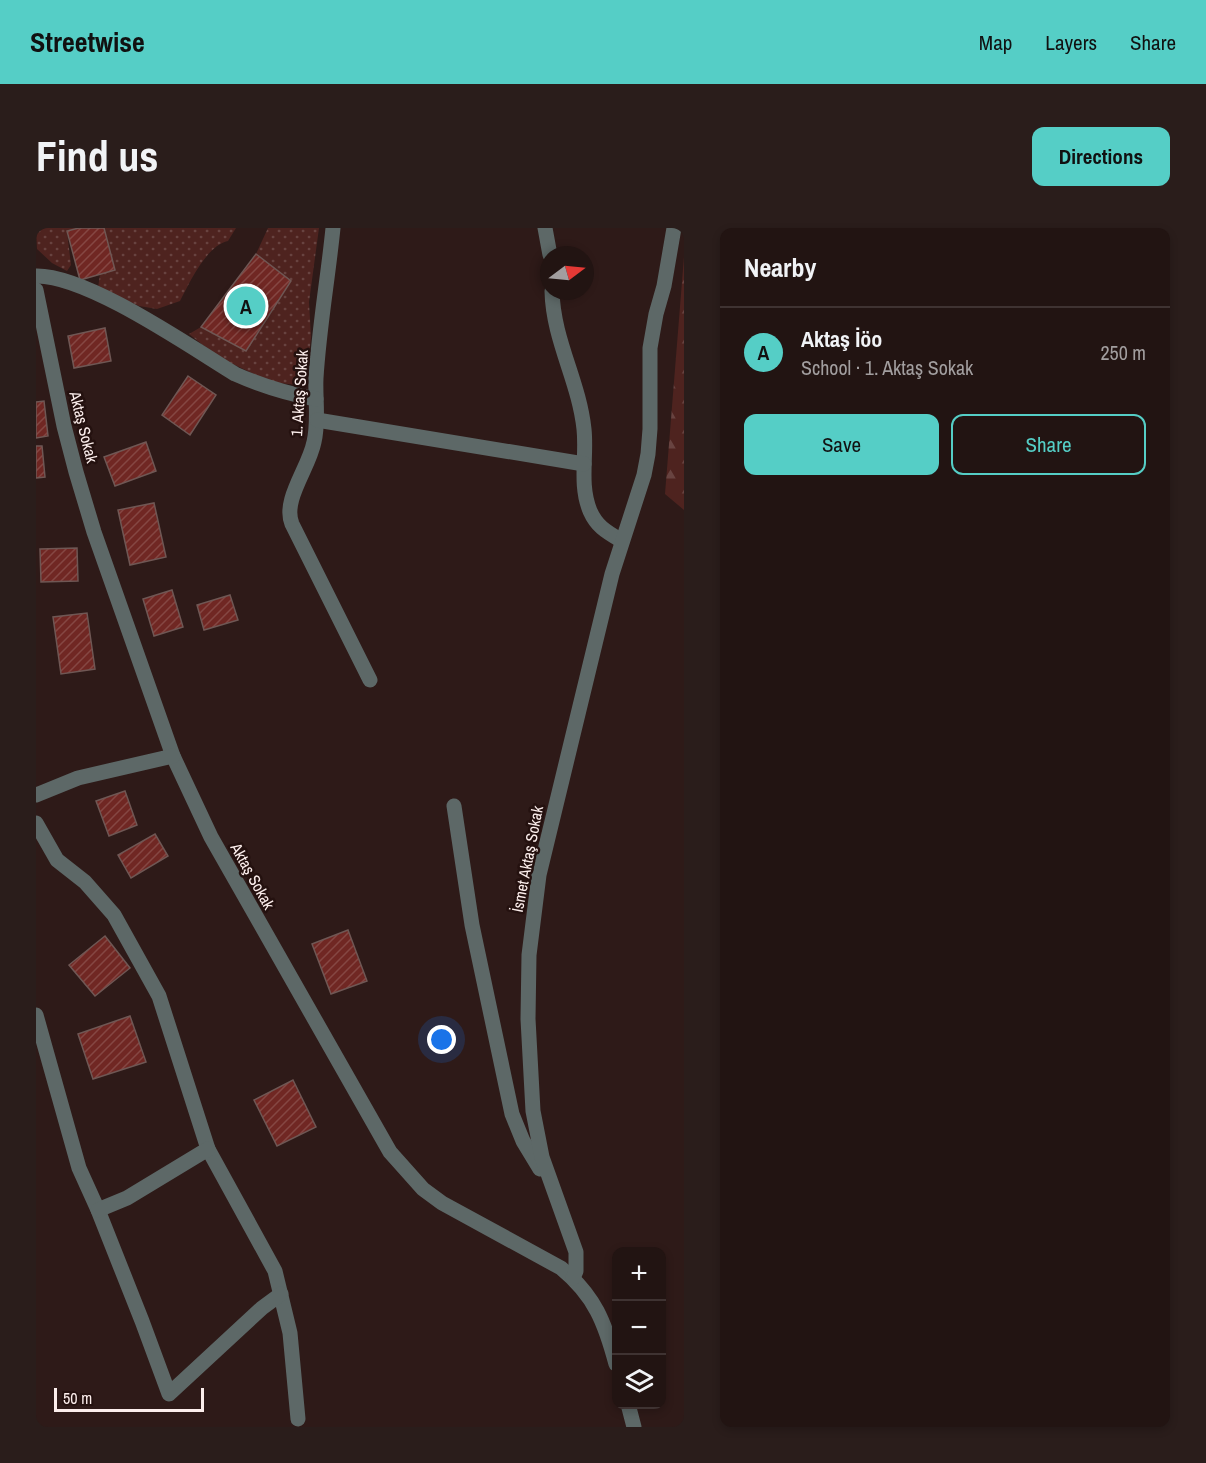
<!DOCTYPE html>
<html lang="en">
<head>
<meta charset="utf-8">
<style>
  :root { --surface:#221412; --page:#2a1d1b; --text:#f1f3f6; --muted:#a29e9f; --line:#3f3332; --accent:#55cec6 }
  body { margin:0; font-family:"Archivo Narrow",sans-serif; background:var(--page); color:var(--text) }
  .controls { position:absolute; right:18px; bottom:18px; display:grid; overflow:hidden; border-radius:12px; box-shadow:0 3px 9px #0003 }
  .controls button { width:54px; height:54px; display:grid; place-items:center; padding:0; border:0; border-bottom:2px solid var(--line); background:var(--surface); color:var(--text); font:30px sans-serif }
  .compass { position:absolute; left:504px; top:18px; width:54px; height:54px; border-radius:50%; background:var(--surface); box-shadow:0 3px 9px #0003; rotate:74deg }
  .scale { position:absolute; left:18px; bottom:15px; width:150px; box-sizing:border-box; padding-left:6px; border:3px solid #fceeec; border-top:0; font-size:16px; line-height:21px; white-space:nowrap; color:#fceeec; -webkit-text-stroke:4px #24110f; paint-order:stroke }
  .you { position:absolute; left:406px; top:812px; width:21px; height:21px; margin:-15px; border:4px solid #fff; border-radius:50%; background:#1a73e8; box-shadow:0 0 0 9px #1a73e833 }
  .badge { display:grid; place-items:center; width:39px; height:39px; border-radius:50%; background:var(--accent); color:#111; font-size:20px; font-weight:700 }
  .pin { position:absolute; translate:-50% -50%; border:3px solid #fff; box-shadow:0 2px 6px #0006 }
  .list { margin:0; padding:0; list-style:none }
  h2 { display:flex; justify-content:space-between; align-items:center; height:78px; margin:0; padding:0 24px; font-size:26px }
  h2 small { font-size:20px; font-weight:400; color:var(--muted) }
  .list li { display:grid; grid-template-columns:39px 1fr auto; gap:18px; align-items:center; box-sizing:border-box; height:90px; padding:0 24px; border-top:2px solid var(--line) }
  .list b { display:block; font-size:22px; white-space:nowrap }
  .list p { margin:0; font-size:20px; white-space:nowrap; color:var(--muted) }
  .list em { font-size:20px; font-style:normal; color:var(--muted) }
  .actions { display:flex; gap:12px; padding:18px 24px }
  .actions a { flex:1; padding:14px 0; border:2px solid var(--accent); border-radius:12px; text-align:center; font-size:21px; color:var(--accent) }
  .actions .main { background:var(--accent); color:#111 }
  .icon { flex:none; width:33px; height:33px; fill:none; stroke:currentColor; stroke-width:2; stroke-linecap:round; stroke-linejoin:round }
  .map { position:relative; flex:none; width:648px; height:1199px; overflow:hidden; border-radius:12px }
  header { display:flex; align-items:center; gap:36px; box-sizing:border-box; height:84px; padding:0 30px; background:var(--accent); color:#111 }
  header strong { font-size:28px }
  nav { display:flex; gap:33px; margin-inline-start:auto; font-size:21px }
  .intro { display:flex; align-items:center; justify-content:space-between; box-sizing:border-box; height:144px; padding:0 36px }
  h1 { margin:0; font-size:42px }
  .button { padding:15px 27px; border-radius:12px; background:var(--accent); color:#111; font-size:21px; font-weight:700 }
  main { display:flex; gap:36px; padding:0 36px }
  aside { flex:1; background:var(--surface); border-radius:12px; box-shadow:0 3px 9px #0003 }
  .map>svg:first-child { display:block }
  .grass { fill:url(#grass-dots) }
  .forest { fill:url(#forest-firs) }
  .building { fill:url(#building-hatch); stroke:#6f5754; stroke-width:1.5 }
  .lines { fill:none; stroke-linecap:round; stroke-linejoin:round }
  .street { stroke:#5d6867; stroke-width:15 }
  .labels { text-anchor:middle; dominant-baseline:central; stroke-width:5; stroke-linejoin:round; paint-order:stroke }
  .street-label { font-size:16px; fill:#fceeec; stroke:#24110f }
</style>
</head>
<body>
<header>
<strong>Streetwise</strong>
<nav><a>Map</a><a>Layers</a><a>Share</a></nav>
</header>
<div class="intro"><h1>Find us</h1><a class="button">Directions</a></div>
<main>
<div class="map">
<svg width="648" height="1199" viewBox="0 0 648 1199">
  <defs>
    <pattern id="grass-dots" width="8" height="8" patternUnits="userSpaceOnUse" patternTransform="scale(1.5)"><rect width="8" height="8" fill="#4e231f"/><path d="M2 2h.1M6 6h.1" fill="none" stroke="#684340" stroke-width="1.8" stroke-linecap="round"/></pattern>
    <pattern id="forest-firs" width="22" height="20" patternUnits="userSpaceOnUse" patternTransform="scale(1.5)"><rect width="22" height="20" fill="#4e231f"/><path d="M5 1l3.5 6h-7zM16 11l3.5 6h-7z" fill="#684340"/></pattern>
    <pattern id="building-hatch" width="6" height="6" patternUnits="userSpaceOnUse" patternTransform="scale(1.5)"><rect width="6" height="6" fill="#702723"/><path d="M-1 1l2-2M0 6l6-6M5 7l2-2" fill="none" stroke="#854743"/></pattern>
  </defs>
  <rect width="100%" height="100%" fill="#2e1a18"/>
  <g class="grass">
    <path d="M 0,0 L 43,0 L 31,4 L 35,37 L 31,43 L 16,35 L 1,21 Z"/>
    <path d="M 68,0 L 200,0 L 192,13 C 170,18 154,54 144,73 L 121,81 L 103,78 L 62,60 L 64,46 L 79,42 Z"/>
    <path d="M 232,0 L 283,0 L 273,74 L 275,109 L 270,158 L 235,154 L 182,129 L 153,106 L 165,99 L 210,123 L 252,58 L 220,26 Z"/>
  </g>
  <path class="forest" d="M 648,29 L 648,282 L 629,266 Z"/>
  <g class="building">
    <path d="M 43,0 L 68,0 L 79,42 L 44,52 L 31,3 Z"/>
    <path d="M 220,26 L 255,53 L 210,123 L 165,99 Z"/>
    <path d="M 69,100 L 75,133 L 38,140 L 32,108 Z"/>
    <path d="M 152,148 L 180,167 L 154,207 L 126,187 Z"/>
    <path d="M 8,173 L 12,208 L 0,210 L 0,174 Z"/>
    <path d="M 110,214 L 120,243 L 79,258 L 68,229 Z"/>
    <path d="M 0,218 L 6,218 L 9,249 L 0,250 Z"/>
    <path d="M 118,275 L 130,329 L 94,337 L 82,282 Z"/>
    <path d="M 41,320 L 42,353 L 5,354 L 4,321 Z"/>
    <path d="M 136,362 L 147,399 L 118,408 L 107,371 Z"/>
    <path d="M 194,367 L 202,392 L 168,402 L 161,377 Z"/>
    <path d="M 51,385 L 59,441 L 25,446 L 17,389 Z"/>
    <path d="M 89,563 L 101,597 L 73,608 L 60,573 Z"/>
    <path d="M 119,606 L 132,628 L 95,650 L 82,627 Z"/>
    <path d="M 312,702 L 331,753 L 295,766 L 276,716 Z"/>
    <path d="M 69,708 L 94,740 L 59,768 L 33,737 Z"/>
    <path d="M 94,788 L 110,834 L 57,851 L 42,806 Z"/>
    <path d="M 257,852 L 280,899 L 241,918 L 218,872 Z"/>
  </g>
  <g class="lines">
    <g class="street">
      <path d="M 297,0 C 292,50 283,100 280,150 C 279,172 283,193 278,214 C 273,240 246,272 256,296 L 334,452"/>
      <path d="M 509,0 L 514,27"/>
      <path d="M 0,48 C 51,47 153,118 199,146 C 226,158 252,166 280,171"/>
      <path d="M 0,62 L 28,198 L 40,244 L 58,304 L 137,528 L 175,609 L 354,924 L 387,961 L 406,975 L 525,1040 C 559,1068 569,1095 580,1136"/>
      <path d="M 516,63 C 517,112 543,153 548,201 C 551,229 543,256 554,283 C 561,299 571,304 586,313"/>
      <path d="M 281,192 L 548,236"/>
      <path d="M 0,567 L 42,550 L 137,528"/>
      <path d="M 418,578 L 436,697 L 476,886 L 487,913 L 504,941"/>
      <path d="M 0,595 L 21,632 L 49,654 L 78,687 L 123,768 L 172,921 L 239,1043 L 254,1105 L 262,1191"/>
      <path d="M 0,787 L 43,940 L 62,982 L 106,1093 L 133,1166 L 226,1080 L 245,1066"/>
      <path d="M 62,982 L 91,970 L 172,921"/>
      <path d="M 537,1050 L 540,1043 L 540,1024 L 506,929 L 497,883 L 492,791 L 493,727 L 503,647 L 576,346 L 608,247 L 612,226 L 614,201 L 614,120 L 620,86 L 628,58 L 638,0"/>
      <path d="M 592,1176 L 598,1199"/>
    </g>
  </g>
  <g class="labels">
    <g class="street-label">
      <text transform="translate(263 165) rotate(-86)">1. Aktaş Sokak</text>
      <text transform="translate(48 199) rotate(76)">Aktaş Sokak</text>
      <text transform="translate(491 631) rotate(-79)">İsmet Aktaş Sokak</text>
      <text transform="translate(217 648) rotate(61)">Aktaş Sokak</text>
    </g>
  </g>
</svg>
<div class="controls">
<button>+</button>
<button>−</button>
<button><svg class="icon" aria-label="layers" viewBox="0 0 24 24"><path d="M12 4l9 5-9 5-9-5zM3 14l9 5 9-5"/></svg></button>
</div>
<svg class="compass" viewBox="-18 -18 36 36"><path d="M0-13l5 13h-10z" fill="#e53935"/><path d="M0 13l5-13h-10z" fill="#a29e9f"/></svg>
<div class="scale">50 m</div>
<div class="you"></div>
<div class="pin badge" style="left:210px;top:78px">A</div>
</div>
<aside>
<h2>Nearby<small></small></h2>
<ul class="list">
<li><span class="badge">A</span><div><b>Aktaş İöo</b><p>School · 1. Aktaş Sokak</p></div><em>250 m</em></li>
</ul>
<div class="actions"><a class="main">Save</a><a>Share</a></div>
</aside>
</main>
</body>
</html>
